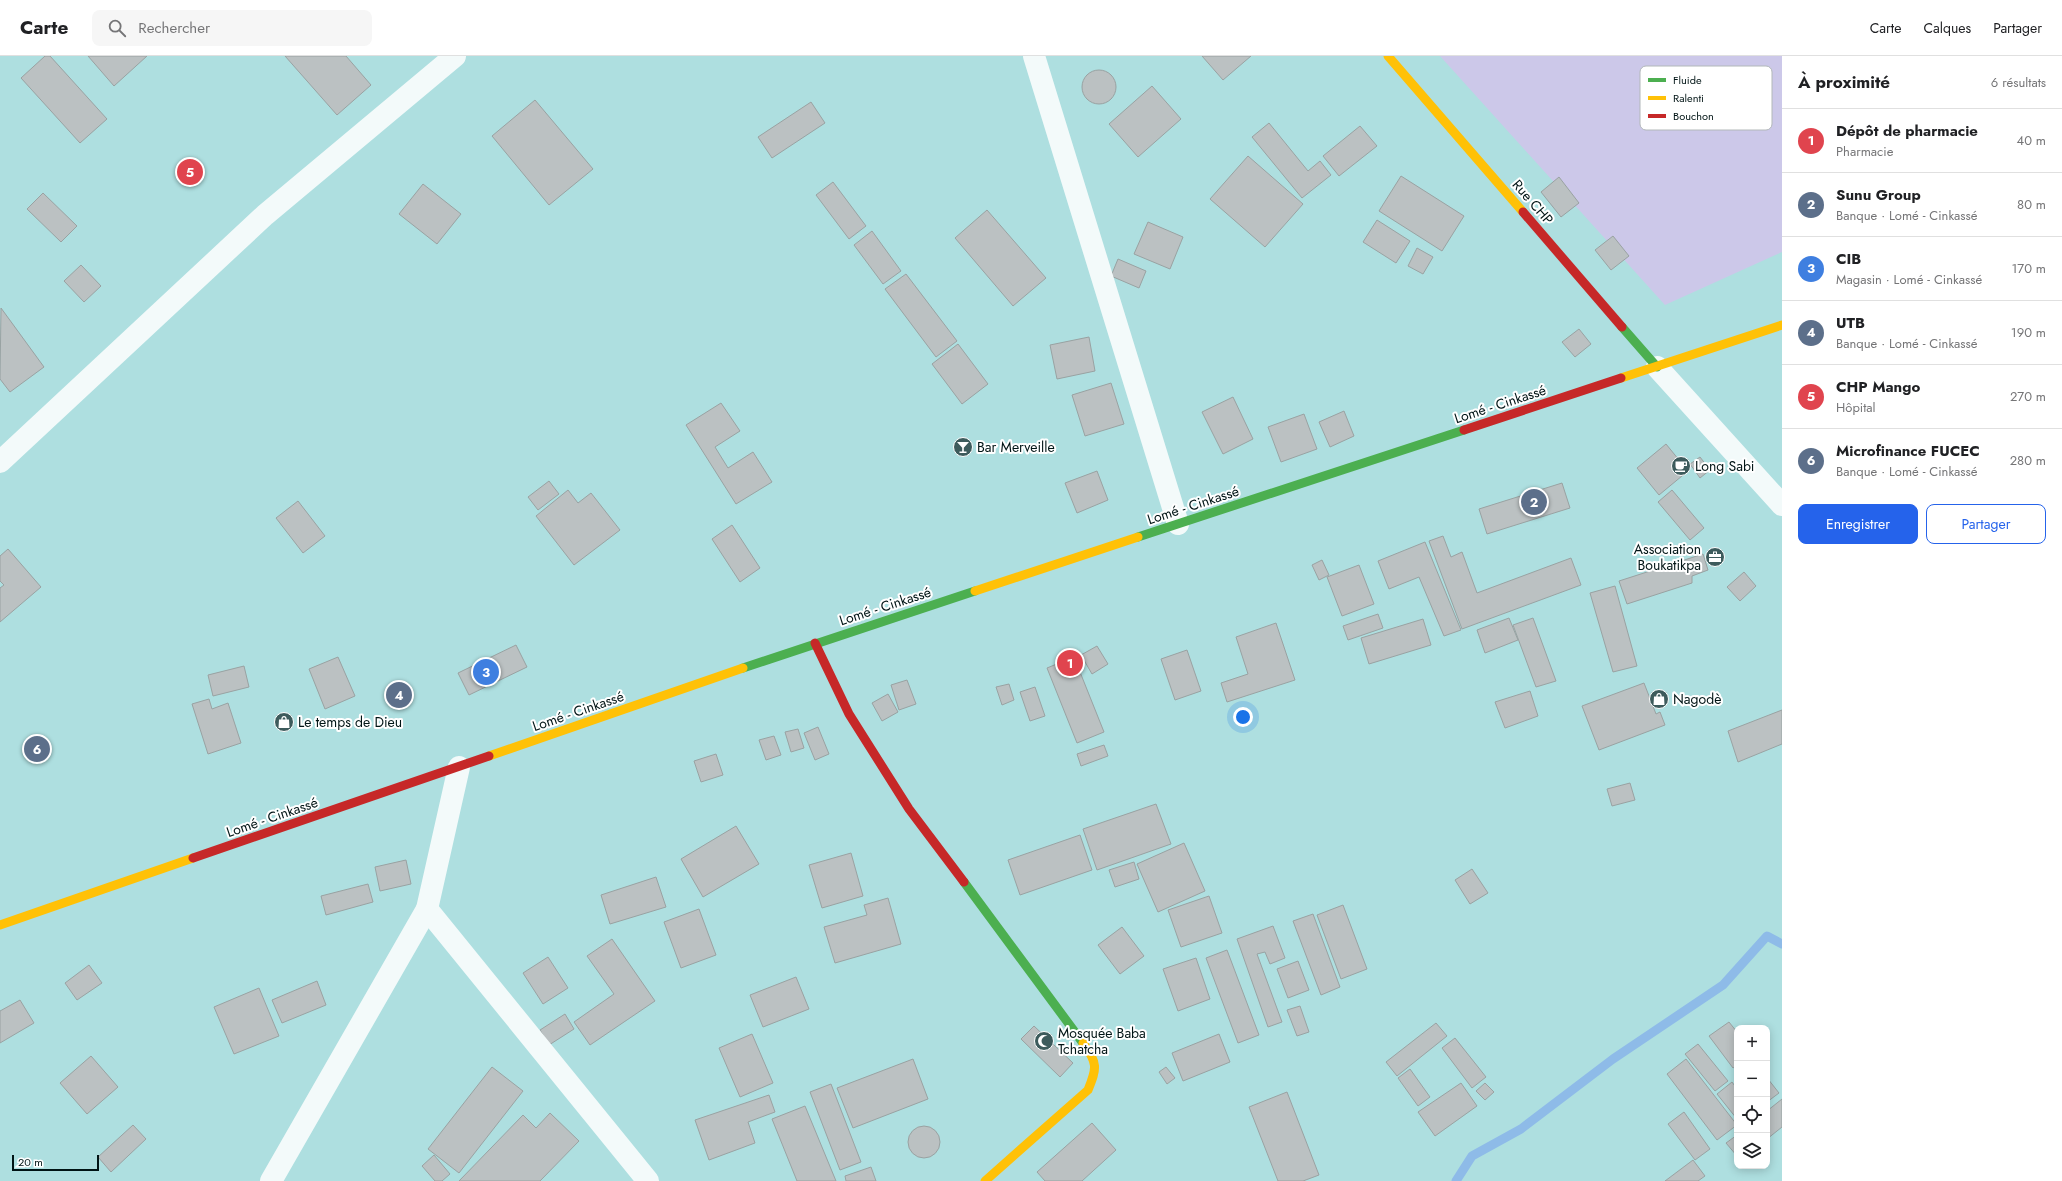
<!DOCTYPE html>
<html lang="fr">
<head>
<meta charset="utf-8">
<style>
  :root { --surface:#fff; --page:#f6f6f6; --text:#202124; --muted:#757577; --line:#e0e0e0; --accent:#2563eb }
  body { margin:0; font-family:Jost,sans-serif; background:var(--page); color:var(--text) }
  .controls { position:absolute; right:12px; bottom:12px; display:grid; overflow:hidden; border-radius:8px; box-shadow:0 2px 10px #0003 }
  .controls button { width:36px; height:36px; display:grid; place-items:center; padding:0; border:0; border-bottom:1px solid var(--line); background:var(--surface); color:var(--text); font:20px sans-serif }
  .scale { position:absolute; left:12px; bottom:10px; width:87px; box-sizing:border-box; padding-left:4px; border:2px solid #001415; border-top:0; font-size:11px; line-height:14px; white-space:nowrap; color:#001415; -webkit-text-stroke:3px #fff; paint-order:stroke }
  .you { position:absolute; left:1243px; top:661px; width:14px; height:14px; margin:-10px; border:3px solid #fff; border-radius:50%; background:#1a73e8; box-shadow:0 0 0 6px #1a73e833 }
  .badge { display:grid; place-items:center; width:26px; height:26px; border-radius:50%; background:var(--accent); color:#fff; font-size:13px; font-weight:700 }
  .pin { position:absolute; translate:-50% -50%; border:2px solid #fff; box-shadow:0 1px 4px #0006 }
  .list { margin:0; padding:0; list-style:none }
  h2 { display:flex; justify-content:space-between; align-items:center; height:52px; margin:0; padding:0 16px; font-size:17px }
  h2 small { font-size:13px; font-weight:400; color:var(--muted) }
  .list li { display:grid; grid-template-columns:26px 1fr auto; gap:12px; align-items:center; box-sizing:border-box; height:64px; padding:0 16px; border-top:1px solid var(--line) }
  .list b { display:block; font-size:15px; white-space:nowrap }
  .list p { margin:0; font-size:13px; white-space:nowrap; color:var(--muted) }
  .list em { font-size:13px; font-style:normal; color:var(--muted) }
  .actions { display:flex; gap:8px; padding:12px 16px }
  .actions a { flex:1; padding:9px 0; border:1px solid var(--accent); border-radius:8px; text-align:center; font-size:14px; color:var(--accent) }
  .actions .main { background:var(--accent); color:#fff }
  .icon { flex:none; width:22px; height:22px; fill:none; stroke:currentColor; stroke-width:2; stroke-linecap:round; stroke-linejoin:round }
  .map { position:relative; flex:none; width:1782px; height:1125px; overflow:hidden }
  header { display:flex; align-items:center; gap:24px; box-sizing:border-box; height:56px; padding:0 20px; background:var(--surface); border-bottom:1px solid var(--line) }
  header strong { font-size:19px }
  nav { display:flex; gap:22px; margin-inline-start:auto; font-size:14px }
  .search { width:280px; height:36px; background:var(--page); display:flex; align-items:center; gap:10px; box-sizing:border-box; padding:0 14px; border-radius:8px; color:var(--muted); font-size:15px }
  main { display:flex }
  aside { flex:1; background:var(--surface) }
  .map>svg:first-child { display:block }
  .green { fill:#ccc8e9 }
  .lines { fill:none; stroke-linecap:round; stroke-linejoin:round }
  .stream { stroke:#8ebbe8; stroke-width:9 }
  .building { fill:#bbc1c2; stroke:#99a2a2 }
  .street { stroke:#f3fafa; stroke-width:22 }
  .fast { stroke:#4caf50; stroke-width:9 }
  .slow { stroke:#ffc107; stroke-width:9 }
  .jam { stroke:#c62828; stroke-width:9 }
  .labels { text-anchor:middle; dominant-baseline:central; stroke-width:4; stroke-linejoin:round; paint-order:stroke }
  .street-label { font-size:14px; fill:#001415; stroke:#fff }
  .poi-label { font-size:14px; fill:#001415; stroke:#fff; text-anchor:start }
  .key { fill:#fff; stroke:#b2b8b9; stroke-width:1 }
  .key-label { font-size:11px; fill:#001415 }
</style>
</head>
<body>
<header>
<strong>Carte</strong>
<div class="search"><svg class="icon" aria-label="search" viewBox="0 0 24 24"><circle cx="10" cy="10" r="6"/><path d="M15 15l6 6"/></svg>Rechercher</div>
<nav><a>Carte</a><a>Calques</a><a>Partager</a></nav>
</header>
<main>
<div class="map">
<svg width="1782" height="1125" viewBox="0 0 1782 1125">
  <rect width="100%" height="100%" fill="#aedfe0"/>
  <path class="green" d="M 1440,0 L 1782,0 L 1782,196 L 1665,249 Z"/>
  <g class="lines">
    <path class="stream" d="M 1456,1125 L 1472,1100 L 1521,1073 L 1613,1003 L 1723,929 L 1767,880 L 1782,888"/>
  </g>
  <g class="building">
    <path d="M 45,0 L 50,0 L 107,63 L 80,87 L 21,22 Z"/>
    <path d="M 88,0 L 147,0 L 114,30 Z"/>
    <path d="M 285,0 L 346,0 L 371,29 L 337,59 Z"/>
    <path d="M 1202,0 L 1251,0 L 1223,24 Z"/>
    <circle cx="1099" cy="31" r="17"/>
    <path d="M 1152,30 L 1181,63 L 1138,101 L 1109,68 Z"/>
    <path d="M 535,44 L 593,113 L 549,149 L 492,80 Z"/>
    <path d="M 811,46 L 825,67 L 772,102 L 758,81 Z"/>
    <path d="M 1269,67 L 1308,115 L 1320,105 L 1331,119 L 1302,142 L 1252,81 Z"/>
    <path d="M 1360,70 L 1377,90 L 1339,120 L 1323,100 Z"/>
    <path d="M 1248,100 L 1303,148 L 1265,191 L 1210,143 Z"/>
    <path d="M 1401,120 L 1464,160 L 1442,195 L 1379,155 Z"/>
    <path d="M 1559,121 L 1579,147 L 1561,161 L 1541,136 Z"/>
    <path d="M 833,126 L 866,170 L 849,183 L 816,139 Z"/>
    <path d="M 423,128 L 461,158 L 437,188 L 399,158 Z"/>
    <path d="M 43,137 L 77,170 L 61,186 L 27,153 Z"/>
    <path d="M 987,154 L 1046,222 L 1013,250 L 955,182 Z"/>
    <path d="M 1377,164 L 1410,185 L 1396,207 L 1363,186 Z"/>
    <path d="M 1148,166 L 1183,181 L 1170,213 L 1134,198 Z"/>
    <path d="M 872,175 L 901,215 L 883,228 L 854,189 Z"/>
    <path d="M 1613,180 L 1629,200 L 1611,214 L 1595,194 Z"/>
    <path d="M 1417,192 L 1433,201 L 1423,218 L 1408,210 Z"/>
    <path d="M 1118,203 L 1146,215 L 1139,232 L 1111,220 Z"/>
    <path d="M 81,209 L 101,230 L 84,246 L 64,225 Z"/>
    <path d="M 906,218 L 957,285 L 936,301 L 885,233 Z"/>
    <path d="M 1,252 L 44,311 L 10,336 L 0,323 Z"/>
    <path d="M 1579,273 L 1591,288 L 1575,301 L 1562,286 Z"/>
    <path d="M 1089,281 L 1095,315 L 1057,323 L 1050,289 Z"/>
    <path d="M 958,288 L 988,328 L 962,348 L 932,308 Z"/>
    <path d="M 1111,327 L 1124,368 L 1085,380 L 1072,339 Z"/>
    <path d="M 1233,341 L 1253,383 L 1223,398 L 1202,356 Z"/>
    <path d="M 721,347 L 740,375 L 715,391 L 728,412 L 753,396 L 772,426 L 736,448 L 686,369 Z"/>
    <path d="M 1344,355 L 1354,380 L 1330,391 L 1319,366 Z"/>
    <path d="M 1304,358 L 1317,393 L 1281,406 L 1268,371 Z"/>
    <path d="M 1666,388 L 1688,415 L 1659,439 L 1637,412 Z"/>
    <path d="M 1700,401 L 1710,414 L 1700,422 L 1690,408 Z"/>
    <path d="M 1097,415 L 1108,444 L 1077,457 L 1065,427 Z"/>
    <path d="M 549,425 L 559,438 L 538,454 L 528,441 Z"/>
    <path d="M 1562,427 L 1570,452 L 1487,478 L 1479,453 Z"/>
    <path d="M 568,434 L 578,447 L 591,437 L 620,474 L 574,509 L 536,460 Z"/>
    <path d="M 1672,434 L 1704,472 L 1690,484 L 1658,446 Z"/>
    <path d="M 298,445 L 325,480 L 303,497 L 276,462 Z"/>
    <path d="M 732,469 L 760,512 L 740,526 L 712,483 Z"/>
    <path d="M 1443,480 L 1451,501 L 1462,496 L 1477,537 L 1571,502 L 1581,529 L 1462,573 L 1429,485 Z"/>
    <path d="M 1425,486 L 1461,574 L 1444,580 L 1419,521 L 1389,533 L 1378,505 Z"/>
    <path d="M 8,493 L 41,531 L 0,566 L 0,532 L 4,529 L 0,525 L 0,500 Z"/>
    <path d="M 1703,498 L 1708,514 L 1692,520 L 1692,527 L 1627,548 L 1619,525 Z"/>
    <path d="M 1322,504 L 1329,519 L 1319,524 L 1312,509 Z"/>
    <path d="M 1359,509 L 1374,548 L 1342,560 L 1327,521 Z"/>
    <path d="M 1744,516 L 1756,530 L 1740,545 L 1727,531 Z"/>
    <path d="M 1615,530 L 1637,610 L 1613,616 L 1590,537 Z"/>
    <path d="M 1378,558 L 1383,572 L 1348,584 L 1343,570 Z"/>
    <path d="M 1509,562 L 1518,584 L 1485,597 L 1477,574 Z"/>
    <path d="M 1533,562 L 1556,625 L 1536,631 L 1513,569 Z"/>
    <path d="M 1423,563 L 1431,589 L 1369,608 L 1361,582 Z"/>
    <path d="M 1276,567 L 1295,624 L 1227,646 L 1221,627 L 1248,618 L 1236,581 Z"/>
    <path d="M 516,589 L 527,611 L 469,639 L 458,617 Z"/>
    <path d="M 1097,590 L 1108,608 L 1092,618 L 1081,599 Z"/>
    <path d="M 1187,594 L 1201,635 L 1175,644 L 1161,603 Z"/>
    <path d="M 338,601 L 355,640 L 325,653 L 309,613 Z"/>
    <path d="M 1074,601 L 1104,676 L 1077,687 L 1047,612 Z"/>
    <path d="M 244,610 L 249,631 L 213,640 L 208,619 Z"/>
    <path d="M 907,624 L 916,648 L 899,654 L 891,629 Z"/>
    <path d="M 1644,627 L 1656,658 L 1660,656 L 1665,669 L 1599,694 L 1582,650 Z"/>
    <path d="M 1009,628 L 1014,644 L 1002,649 L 996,631 Z"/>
    <path d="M 1035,631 L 1045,660 L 1030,665 L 1020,636 Z"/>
    <path d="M 1530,635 L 1538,660 L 1505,672 L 1495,646 Z"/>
    <path d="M 888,638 L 898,656 L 882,665 L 872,647 Z"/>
    <path d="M 209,643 L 212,653 L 228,647 L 241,687 L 208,698 L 192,648 Z"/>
    <path d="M 1782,654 L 1782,688 L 1738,706 L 1728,675 Z"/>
    <path d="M 818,671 L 829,698 L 815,704 L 804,677 Z"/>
    <path d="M 798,673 L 804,692 L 791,696 L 785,676 Z"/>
    <path d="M 774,680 L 781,699 L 766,704 L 759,684 Z"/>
    <path d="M 1104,689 L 1108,700 L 1081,710 L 1077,698 Z"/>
    <path d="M 716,698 L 723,719 L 701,726 L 694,705 Z"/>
    <path d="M 1630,727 L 1635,744 L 1612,750 L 1607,733 Z"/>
    <path d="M 1156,748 L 1171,788 L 1097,814 L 1083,773 Z"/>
    <path d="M 736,770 L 759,808 L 703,841 L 681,803 Z"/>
    <path d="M 1080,779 L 1092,814 L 1020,839 L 1008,804 Z"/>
    <path d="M 1184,787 L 1205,835 L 1158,856 L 1137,808 Z"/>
    <path d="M 851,797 L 863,840 L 822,852 L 809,809 Z"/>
    <path d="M 406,804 L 411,828 L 380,835 L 375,811 Z"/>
    <path d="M 1134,806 L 1139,823 L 1115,831 L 1109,814 Z"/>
    <path d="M 1472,813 L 1488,837 L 1470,848 L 1455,824 Z"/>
    <path d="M 656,821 L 666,851 L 610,868 L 601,839 Z"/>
    <path d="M 368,828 L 373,846 L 326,859 L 321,840 Z"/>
    <path d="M 1209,840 L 1222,877 L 1181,891 L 1168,854 Z"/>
    <path d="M 888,842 L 901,888 L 835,907 L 824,871 L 867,859 L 864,849 Z"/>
    <path d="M 1343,849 L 1367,913 L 1341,923 L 1317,859 Z"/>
    <path d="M 699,853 L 716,899 L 681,912 L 664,866 Z"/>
    <path d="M 1313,858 L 1340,931 L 1321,939 L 1293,865 Z"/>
    <path d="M 1273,870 L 1285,902 L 1270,908 L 1265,896 L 1257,898 L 1282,966 L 1268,971 L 1237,883 Z"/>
    <path d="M 1122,871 L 1144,900 L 1120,918 L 1098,889 Z"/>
    <path d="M 612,883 L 655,945 L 590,989 L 574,966 L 614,938 L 587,900 Z"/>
    <path d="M 1227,894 L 1259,979 L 1238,987 L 1206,902 Z"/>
    <path d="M 548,901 L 568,932 L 543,948 L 523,917 Z"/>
    <path d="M 1196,902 L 1210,943 L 1178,955 L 1163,913 Z"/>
    <path d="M 1298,905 L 1309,934 L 1288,942 L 1277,913 Z"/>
    <path d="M 89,909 L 102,927 L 77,944 L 65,927 Z"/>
    <path d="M 796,921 L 809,953 L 763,971 L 750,939 Z"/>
    <path d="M 317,925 L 326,949 L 282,967 L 272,944 Z"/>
    <path d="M 259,932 L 279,980 L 234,998 L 214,951 Z"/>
    <path d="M 20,944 L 34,967 L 0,987 L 0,955 Z"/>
    <path d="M 1300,950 L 1309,976 L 1297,980 L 1287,954 Z"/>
    <path d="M 565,958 L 574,973 L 549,989 L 540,974 Z"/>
    <path d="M 1729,966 L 1737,976 L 1737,1009 L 1733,1012 L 1709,980 Z"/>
    <path d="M 1436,967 L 1447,980 L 1397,1020 L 1386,1006 Z"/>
    <path d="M 1034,970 L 1073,1007 L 1060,1021 L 1021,983 Z"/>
    <path d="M 752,978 L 773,1027 L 740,1041 L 719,992 Z"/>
    <path d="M 1219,978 L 1230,1006 L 1183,1025 L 1172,997 Z"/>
    <path d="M 1455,982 L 1486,1021 L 1472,1032 L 1442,992 Z"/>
    <path d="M 1698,988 L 1728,1025 L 1715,1035 L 1685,998 Z"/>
    <path d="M 91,1000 L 118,1031 L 87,1058 L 60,1027 Z"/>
    <path d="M 913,1003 L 928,1043 L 853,1072 L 837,1032 Z"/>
    <path d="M 1686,1003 L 1737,1069 L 1717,1084 L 1667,1018 Z"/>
    <path d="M 492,1011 L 523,1035 L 459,1117 L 428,1093 Z"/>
    <path d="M 1166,1011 L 1175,1022 L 1167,1028 L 1159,1016 Z"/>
    <path d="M 1410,1013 L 1430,1041 L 1418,1050 L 1398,1022 Z"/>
    <path d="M 1768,1023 L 1779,1037 L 1767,1046 L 1767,1024 Z"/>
    <path d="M 1732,1026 L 1737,1033 L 1737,1063 L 1717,1038 Z"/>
    <path d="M 1461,1027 L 1477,1050 L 1435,1080 L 1418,1056 Z"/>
    <path d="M 1485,1027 L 1494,1036 L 1485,1044 L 1476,1035 Z"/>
    <path d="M 831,1028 L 861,1106 L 840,1114 L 810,1036 Z"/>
    <path d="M 1287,1036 L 1319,1119 L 1303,1125 L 1278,1125 L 1249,1051 Z"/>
    <path d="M 769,1039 L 775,1056 L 748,1066 L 755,1087 L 709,1104 L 695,1064 Z"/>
    <path d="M 1782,1043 L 1782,1071 L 1767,1083 L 1767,1055 Z"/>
    <path d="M 805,1050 L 836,1125 L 797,1125 L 772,1063 Z"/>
    <path d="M 1684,1056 L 1710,1093 L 1695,1104 L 1668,1068 Z"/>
    <path d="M 550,1057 L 579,1085 L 540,1125 L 459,1125 L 523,1059 L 536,1072 Z"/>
    <path d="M 1092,1067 L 1116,1094 L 1082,1125 L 1045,1125 L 1037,1116 Z"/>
    <path d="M 133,1069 L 146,1083 L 111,1116 L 98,1101 Z"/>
    <circle cx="924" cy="1086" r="16"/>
    <path d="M 1737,1079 L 1737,1100 L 1726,1087 Z"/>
    <path d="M 434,1099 L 450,1118 L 442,1125 L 435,1125 L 422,1110 Z"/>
    <path d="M 1693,1104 L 1705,1120 L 1698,1125 L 1665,1125 Z"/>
    <path d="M 871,1111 L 876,1125 L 846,1125 L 845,1120 Z"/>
  </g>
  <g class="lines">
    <g class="street">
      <path d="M 1034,0 L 1178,468"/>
      <path d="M 1657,311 L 1782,449"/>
      <path d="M 0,406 L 265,159 L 455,0"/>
      <path d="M 459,711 L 427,853 L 648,1125"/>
      <path d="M 271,1125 L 427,853"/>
    </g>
    <g class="fast">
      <path d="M 1622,271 L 1657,311"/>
      <path d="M 1138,481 L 1464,374"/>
      <path d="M 743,612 L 975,535"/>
      <path d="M 964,826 L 1083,987"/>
    </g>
    <g class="slow">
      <path d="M 1388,0 L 1523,156"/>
      <path d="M 1621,322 L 1782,269"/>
      <path d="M 975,535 L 1138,481"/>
      <path d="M 489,700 L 743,612"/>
      <path d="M 0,869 L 193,802"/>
      <path d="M 985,1125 L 1088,1034 C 1097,1012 1098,1007 1083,987"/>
    </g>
    <g class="jam">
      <path d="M 1523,156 L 1622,271"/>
      <path d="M 1464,374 L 1621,322"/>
      <path d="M 815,587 L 849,658 L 909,753 L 964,826"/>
      <path d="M 193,802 L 489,700"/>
    </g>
  </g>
  <defs>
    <g id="bar-disc" transform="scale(1)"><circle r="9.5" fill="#3d5b5c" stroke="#fff"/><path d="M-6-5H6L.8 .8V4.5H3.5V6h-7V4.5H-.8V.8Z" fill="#fff"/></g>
    <g id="cafe-disc" transform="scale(1)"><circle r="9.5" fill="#3d5b5c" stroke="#fff"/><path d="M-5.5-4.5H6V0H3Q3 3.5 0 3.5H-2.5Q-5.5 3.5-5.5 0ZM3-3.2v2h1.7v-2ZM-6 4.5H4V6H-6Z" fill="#fff"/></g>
    <g id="office-disc" transform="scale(1)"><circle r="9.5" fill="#3d5b5c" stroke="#fff"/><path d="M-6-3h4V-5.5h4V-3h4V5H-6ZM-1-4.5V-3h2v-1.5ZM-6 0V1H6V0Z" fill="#fff"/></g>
    <g id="shop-disc" transform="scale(1)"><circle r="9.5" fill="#3d5b5c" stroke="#fff"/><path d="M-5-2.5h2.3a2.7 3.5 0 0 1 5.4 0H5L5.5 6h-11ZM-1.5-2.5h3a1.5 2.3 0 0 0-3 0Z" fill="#fff"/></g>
    <g id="mosque-disc" transform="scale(1)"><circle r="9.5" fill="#3d5b5c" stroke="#fff"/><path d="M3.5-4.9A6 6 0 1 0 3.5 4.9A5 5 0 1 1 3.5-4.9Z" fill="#fff"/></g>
  </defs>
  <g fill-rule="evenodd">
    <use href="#bar-disc" x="963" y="391"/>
    <use href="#cafe-disc" x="1681" y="410"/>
    <use href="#office-disc" x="1715" y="501"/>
    <use href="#shop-disc" x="1659" y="643"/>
    <use href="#shop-disc" x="284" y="666"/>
    <use href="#mosque-disc" x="1044" y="985"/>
  </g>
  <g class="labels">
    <g class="street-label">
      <text transform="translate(1533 146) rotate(49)">Rue CHP</text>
      <text transform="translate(1500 348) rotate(-18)">Lomé - Cinkassé</text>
      <text transform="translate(1193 449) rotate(-18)">Lomé - Cinkassé</text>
      <text transform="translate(885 550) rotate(-18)">Lomé - Cinkassé</text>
      <text transform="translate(578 655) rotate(-19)">Lomé - Cinkassé</text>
      <text transform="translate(272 761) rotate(-19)">Lomé - Cinkassé</text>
    </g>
    <g class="poi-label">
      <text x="977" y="391">Bar Merveille</text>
      <text x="1695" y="410">Long Sabi</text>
      <text x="1701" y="493" text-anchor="end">Association<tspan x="1701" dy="16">Boukatikpa</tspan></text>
      <text x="1673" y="643">Nagodè</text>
      <text x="298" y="666">Le temps de Dieu</text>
      <text x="1058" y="977">Mosquée Baba<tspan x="1058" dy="16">Tchatcha</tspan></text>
    </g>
  </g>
  <rect x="1640" y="10" width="132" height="64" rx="6" class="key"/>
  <rect x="1648" y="22" width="18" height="4" fill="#4caf50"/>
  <rect x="1648" y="40" width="18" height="4" fill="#ffc107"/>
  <rect x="1648" y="58" width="18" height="4" fill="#c62828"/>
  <g class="key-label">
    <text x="1673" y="28">Fluide</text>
    <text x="1673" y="46">Ralenti</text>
    <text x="1673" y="64">Bouchon</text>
  </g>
</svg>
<div class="controls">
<button>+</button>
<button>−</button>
<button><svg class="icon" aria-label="locate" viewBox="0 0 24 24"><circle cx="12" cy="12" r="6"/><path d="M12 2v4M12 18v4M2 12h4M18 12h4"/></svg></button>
<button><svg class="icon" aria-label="layers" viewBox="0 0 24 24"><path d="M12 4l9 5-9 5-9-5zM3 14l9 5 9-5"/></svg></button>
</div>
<div class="scale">20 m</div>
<div class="you"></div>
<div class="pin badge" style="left:1070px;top:607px;background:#e0444e">1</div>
<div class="pin badge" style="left:1534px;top:446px;background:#5c6f8a">2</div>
<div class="pin badge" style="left:486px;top:616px;background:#3f7fe0">3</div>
<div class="pin badge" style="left:399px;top:639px;background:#5c6f8a">4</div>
<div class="pin badge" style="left:190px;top:116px;background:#e0444e">5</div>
<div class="pin badge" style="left:37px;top:693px;background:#5c6f8a">6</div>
</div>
<aside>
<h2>À proximité<small>6 résultats</small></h2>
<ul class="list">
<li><span class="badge" style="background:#e0444e">1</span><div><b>Dépôt de pharmacie</b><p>Pharmacie</p></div><em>40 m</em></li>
<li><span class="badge" style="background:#5c6f8a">2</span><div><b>Sunu Group</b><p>Banque · Lomé - Cinkassé</p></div><em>80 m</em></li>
<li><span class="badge" style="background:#3f7fe0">3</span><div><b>CIB</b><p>Magasin · Lomé - Cinkassé</p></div><em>170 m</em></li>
<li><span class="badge" style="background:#5c6f8a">4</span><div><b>UTB</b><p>Banque · Lomé - Cinkassé</p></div><em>190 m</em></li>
<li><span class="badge" style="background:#e0444e">5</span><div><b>CHP Mango</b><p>Hôpital</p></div><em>270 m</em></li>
<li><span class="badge" style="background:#5c6f8a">6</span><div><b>Microfinance FUCEC</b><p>Banque · Lomé - Cinkassé</p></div><em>280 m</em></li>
</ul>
<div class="actions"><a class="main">Enregistrer</a><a>Partager</a></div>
</aside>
</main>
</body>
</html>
